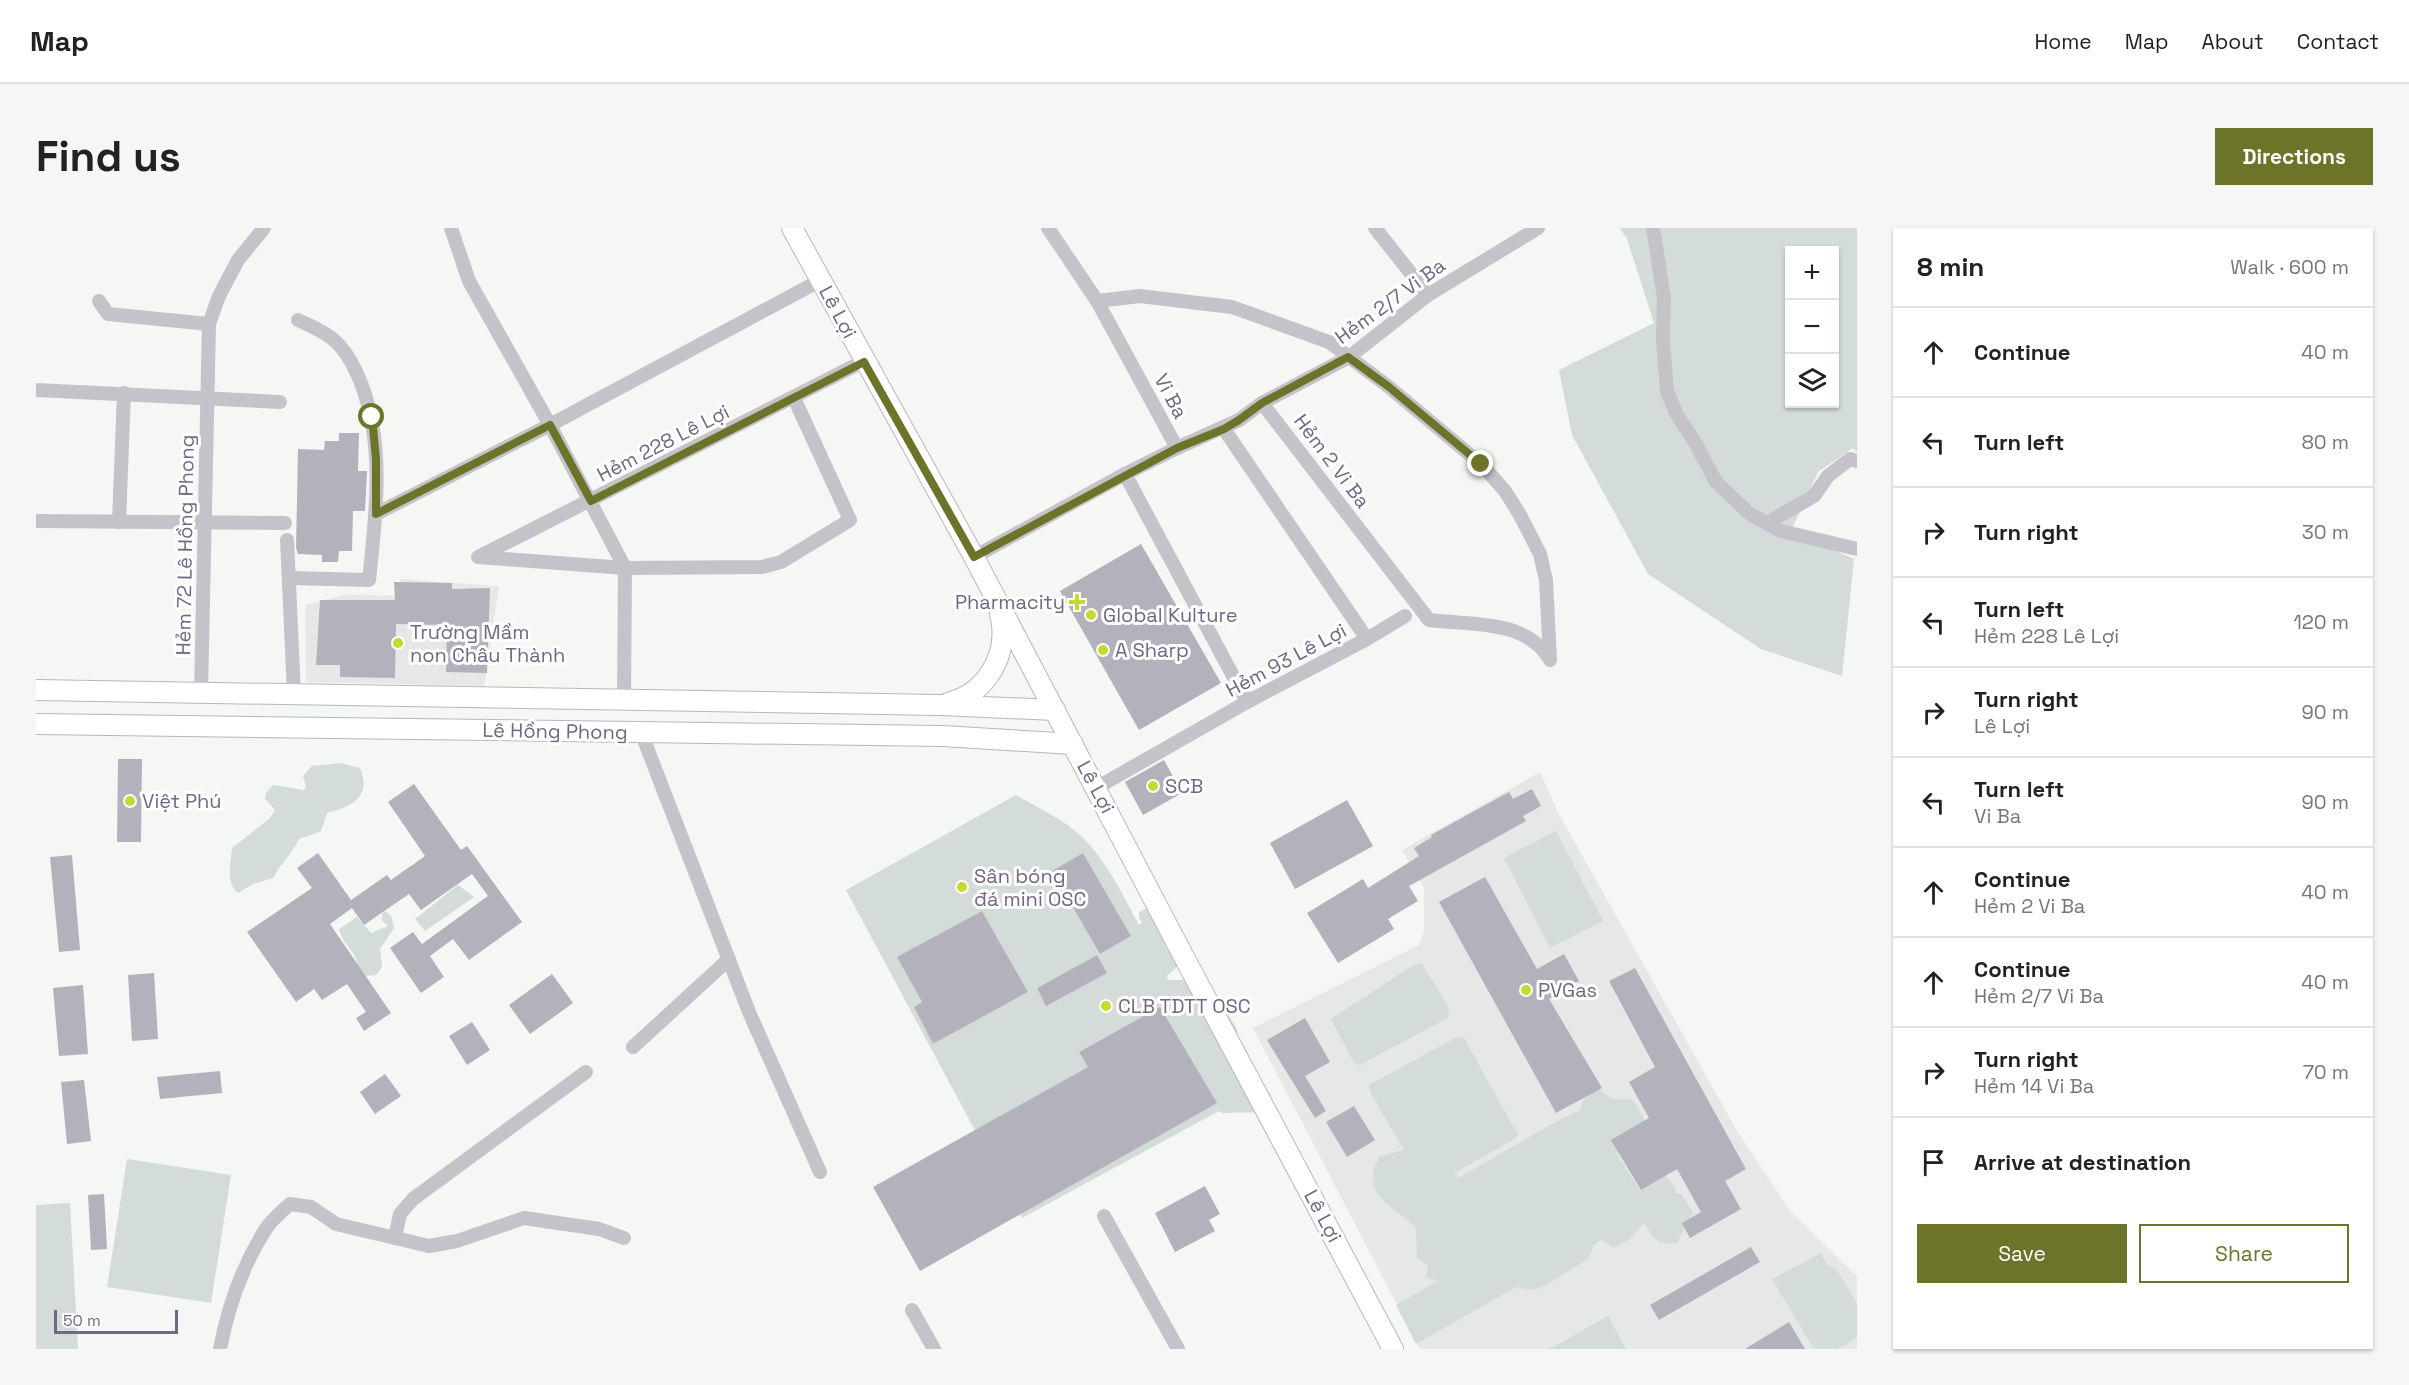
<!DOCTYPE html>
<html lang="en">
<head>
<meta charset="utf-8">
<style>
  :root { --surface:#fff; --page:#f6f6f6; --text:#222; --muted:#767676; --line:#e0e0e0; --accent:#6d742a }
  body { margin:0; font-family:"Space Grotesk",sans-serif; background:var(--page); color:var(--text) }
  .controls { position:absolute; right:18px; top:18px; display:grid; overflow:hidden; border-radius:0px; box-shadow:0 2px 4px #0004 }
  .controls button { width:54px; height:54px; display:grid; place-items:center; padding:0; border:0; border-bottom:2px solid var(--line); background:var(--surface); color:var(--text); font:30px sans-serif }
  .scale { position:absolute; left:18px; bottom:15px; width:124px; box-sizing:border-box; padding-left:6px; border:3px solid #706883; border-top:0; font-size:16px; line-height:21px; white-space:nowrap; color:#706883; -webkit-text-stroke:4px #fff; paint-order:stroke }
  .stop { position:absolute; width:18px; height:18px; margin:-14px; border:4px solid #6d742a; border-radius:50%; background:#fff }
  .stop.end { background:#6d742a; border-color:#fff; box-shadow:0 2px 6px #0008 }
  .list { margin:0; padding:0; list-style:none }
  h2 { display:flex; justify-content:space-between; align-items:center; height:78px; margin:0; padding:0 24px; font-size:26px }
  h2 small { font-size:20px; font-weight:400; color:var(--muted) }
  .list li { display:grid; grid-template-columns:39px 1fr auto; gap:18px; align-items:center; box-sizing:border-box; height:90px; padding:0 24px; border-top:2px solid var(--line) }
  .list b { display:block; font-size:22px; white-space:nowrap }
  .list p { margin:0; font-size:20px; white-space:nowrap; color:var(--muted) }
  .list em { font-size:20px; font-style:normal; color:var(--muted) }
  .actions { display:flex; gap:12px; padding:18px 24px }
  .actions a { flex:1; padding:14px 0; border:2px solid var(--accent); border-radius:0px; text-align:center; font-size:21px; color:var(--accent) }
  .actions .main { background:var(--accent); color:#fff }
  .icon { flex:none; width:33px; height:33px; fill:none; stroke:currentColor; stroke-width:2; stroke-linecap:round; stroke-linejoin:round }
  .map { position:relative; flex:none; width:1821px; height:1121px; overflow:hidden; border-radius:0px }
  header { display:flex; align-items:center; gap:36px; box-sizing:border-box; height:84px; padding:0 30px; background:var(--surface); border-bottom:2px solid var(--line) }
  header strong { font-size:28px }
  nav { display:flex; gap:33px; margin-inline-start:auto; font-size:21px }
  .intro { display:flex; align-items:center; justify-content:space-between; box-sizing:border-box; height:144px; padding:0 36px }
  h1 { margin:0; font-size:42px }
  .button { padding:15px 27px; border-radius:0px; background:var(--accent); color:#fff; font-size:21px; font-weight:700 }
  main { display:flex; gap:36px; padding:0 36px }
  aside { flex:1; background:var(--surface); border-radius:0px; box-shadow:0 2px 4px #0004 }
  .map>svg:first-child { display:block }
  .built { fill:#e6e8e7 }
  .green { fill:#d3dcd8; fill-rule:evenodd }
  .building { fill:#b3b1bb }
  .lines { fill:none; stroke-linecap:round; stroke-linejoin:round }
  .primary-casing { stroke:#b9b6bd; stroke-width:22 }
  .street { stroke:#c5c3ca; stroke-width:14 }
  .primary { stroke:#fff; stroke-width:20 }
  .route { stroke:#6d742a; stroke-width:8 }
  .poi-dot { fill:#c8d833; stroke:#fff; stroke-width:2 }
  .labels { text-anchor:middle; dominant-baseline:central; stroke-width:6; stroke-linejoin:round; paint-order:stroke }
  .street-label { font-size:20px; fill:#706883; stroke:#fff }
  .poi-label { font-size:20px; fill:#706883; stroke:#fff; text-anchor:start }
</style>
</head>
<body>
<header>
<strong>Map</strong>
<nav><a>Home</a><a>Map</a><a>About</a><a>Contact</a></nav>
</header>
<div class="intro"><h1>Find us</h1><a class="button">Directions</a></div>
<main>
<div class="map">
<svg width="1821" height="1121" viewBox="0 0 1821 1121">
  <rect width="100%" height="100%" fill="#f4f7f4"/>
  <g class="built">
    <path d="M 364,351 L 463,358 L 448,458 L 270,454 L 269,377 L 312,366 L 364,368 Z"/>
    <path d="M 1504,544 L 1523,586 L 1700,901 L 1754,983 L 1821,1048 L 1821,1121 L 1384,1121 L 1217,800 L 1383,717 L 1388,704 L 1388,660 L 1366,622 Z"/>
  </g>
  <g class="green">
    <path d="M 1584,0 L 1821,0 L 1821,224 L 1817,220 L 1782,244 L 1755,303 L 1818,331 L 1806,448 L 1725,421 L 1612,346 L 1536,207 L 1523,142 L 1618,95 L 1591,11 ZM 1754,22 L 1798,22 L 1798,176 L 1754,176 Z"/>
    <path d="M 305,535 L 324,540 C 336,569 316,579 291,585 L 285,603 L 263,611 C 256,626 245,635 237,650 L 217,656 L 202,665 C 189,655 195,634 196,620 L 233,591 L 239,582 L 229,571 L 230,565 L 237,557 L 268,562 L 270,559 L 267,548 L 276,538 Z"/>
    <path d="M 980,567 C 997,577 1016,586 1033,598 C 1066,622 1084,662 1103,697 L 1106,694 L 1103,690 L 1103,684 L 1111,680 L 1141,731 L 1142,738 L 1131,748 L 1132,752 L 1145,752 L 1164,747 L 1174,757 L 1201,801 L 1203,816 L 1217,847 L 1225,853 L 1235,867 L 1233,878 L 1224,884 L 1187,885 L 1183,883 L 986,990 L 810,662 ZM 1047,625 L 1095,708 L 1064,726 L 1017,643 ZM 946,683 L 992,764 L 897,816 L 878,779 L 886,774 L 862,729 ZM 1061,727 L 1070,744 L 1010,777 L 1001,760 ZM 1117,783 L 1120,789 L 1130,789 L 1177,877 L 942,902 L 1052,839 L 1043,824 Z"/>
    <path d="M 1520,603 L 1567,693 L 1514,720 L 1468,630 Z"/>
    <path d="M 422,657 L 438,669 L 389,703 L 379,691 Z"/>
    <path d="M 349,683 L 355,688 L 358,700 L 344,721 L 346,739 L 340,747 L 329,748 L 322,739 C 321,724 306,716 303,701 L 321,689 L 335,705 L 352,698 L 346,693 L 346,686 Z"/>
    <path d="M 1379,736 L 1386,736 L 1412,778 L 1413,787 L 1410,791 L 1324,837 L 1318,835 L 1295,791 Z"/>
    <path d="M 1421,809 L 1428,810 L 1482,907 L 1480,910 L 1419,945 L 1422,950 L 1523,892 L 1544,882 L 1550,866 L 1563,862 L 1577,871 L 1597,872 L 1610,894 L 1591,925 L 1580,925 L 1604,962 L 1630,948 L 1640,961 L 1639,965 L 1645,966 L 1657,984 L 1641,1015 C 1621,1019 1618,1010 1608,995 L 1594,1011 L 1577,1020 L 1565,1012 L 1558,1017 L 1552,1031 L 1509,1058 L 1496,1062 L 1480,1059 L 1380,1116 L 1360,1077 L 1402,1053 L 1390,1049 L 1392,1037 L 1381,1030 L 1380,1000 C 1358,977 1321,967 1344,928 L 1368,922 L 1334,864 L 1333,857 Z"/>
    <path d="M 91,931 L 195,947 L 175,1075 L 71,1059 Z"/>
    <path d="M 34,975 L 42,1121 L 0,1121 L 0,977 Z"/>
    <path d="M 1785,1025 L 1790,1036 L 1801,1042 L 1821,1075 L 1821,1109 L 1802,1121 L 1778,1121 L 1736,1051 Z"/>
    <path d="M 1572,1088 L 1590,1121 L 1514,1121 Z"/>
  </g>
  <g class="building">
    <path d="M 303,205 L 323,205 L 322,243 L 331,243 L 329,283 L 317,283 L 316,323 L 303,323 L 302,334 L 286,334 L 286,327 L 262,326 L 260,320 L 262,221 L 288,222 L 289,213 L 303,213 Z"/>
    <path d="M 1105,316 L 1185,455 L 1103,502 L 1024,363 Z"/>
    <path d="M 358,354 L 416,355 L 416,361 L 454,360 L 451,445 L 410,444 L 411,397 L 360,396 L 359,450 L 304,449 L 304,437 L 280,437 L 284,372 L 359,372 Z"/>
    <path d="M 82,531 L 106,531 L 105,614 L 81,614 Z"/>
    <path d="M 1128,532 L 1146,565 L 1107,587 L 1089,554 Z"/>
    <path d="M 378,556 L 425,622 L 431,618 L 486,694 L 433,732 L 417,711 L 394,728 L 408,749 L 385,765 L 354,720 L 377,704 L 386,716 L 452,668 L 436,646 L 385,682 L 373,666 L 328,697 L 316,680 L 294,696 L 355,785 L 328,803 L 320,790 L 330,784 L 311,756 L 286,772 L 278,761 L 260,774 L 211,704 L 276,660 L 261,640 L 282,625 L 315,672 L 351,647 L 355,652 L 389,628 L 352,574 Z"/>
    <path d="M 1496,561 L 1505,578 L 1487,588 L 1490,593 L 1373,658 L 1382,673 L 1352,691 L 1358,701 L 1302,735 L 1271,685 L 1327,651 L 1332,660 L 1383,628 L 1378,620 L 1396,609 L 1395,607 L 1473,564 L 1477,571 Z"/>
    <path d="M 1311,572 L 1337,618 L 1259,661 L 1234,615 Z"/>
    <path d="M 1047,625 L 1095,708 L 1064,726 L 1016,643 Z"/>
    <path d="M 36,627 L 44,722 L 23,724 L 14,629 Z"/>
    <path d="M 1449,649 L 1501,741 L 1528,726 L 1543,753 L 1513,771 L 1566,860 L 1520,885 L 1403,674 Z"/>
    <path d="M 946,683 L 992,764 L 897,816 L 878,779 L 886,774 L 861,729 Z"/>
    <path d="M 1061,727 L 1071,745 L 1010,778 L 1001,760 Z"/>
    <path d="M 1599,740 L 1710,941 L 1689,953 L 1705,981 L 1654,1010 L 1646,995 L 1665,984 L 1641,941 L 1605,962 L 1575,912 L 1613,890 L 1593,854 L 1619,839 L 1573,753 Z"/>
    <path d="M 118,745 L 122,811 L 96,813 L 92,747 Z"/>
    <path d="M 516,746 L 537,775 L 494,806 L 473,777 Z"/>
    <path d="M 47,757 L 52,826 L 23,828 L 17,760 Z"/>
    <path d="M 1124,779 L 1181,875 L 884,1043 L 837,959 L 1052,839 L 1043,824 Z"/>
    <path d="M 1269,790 L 1294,834 L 1269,848 L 1290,883 L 1279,890 L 1231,812 Z"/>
    <path d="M 436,794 L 454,822 L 431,837 L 413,808 Z"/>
    <path d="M 184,843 L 186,865 L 124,871 L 121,849 Z"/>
    <path d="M 349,846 L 365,868 L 339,886 L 324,864 Z"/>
    <path d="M 48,852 L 55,913 L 31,916 L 25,854 Z"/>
    <path d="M 1318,878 L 1339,912 L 1311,929 L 1290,894 Z"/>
    <path d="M 1169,958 L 1184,986 L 1173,992 L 1179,1003 L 1139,1024 L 1119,985 Z"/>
    <path d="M 68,966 L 71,1021 L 55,1022 L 52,967 Z"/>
    <path d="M 1715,1019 L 1724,1034 L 1623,1092 L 1614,1077 Z"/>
    <path d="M 1753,1094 L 1769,1121 L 1709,1121 Z"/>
  </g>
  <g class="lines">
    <g class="primary-casing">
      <g id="primary">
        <path d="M 756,0 L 938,329 L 1148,729 L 1357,1121"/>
        <path d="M 0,462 L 904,477 L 1019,482"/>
        <path d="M 912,475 C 952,465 974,424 964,386"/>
        <path d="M 0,496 L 906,508 L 1037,516"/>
      </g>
    </g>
    <g class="street">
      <path d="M 415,0 L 433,53 L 514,197 L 589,340 L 588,472"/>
      <path d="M 1012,0 L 1061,73 L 1141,220"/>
      <path d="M 1339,0 L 1392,67"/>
      <path d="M 1617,0 L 1628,70 L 1627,113 L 1631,163 L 1640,185 L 1660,216 L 1680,254 L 1714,286 L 1745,303 L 1821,321"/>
      <path d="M 63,73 L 72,86 L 173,96"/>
      <path d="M 1061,73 L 1104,68 L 1196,79 L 1293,114 L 1353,159 L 1445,236 L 1469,263 L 1484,287 L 1504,326 L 1510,352 L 1514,432"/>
      <path d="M 0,162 L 244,174"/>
      <path d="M 1226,175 L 1393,392 C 1433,397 1489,391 1513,430"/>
      <path d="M 1188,201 L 1331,411"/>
      <path d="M 1089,246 L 1211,474"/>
      <path d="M 340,286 L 514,197 L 785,52"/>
      <path d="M 0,293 L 249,295"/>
      <path d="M 83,294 L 88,165"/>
      <path d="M 1731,295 L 1778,268 L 1792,248 L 1814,231 L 1821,233"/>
      <path d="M 251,312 L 258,466"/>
      <path d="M 444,328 L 828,133"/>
      <path d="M 442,329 L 589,340 L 726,339 L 745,334 L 814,292 L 758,170"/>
      <path d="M 938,329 L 1089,246 L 1141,220 L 1203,192 L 1226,175 L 1313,129 L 1392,67 L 1502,0"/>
      <path d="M 253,350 L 333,352 C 340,286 349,218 325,155 C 319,140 311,123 298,112 C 288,103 275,98 262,92"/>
      <path d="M 165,465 L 173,96 L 183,68 L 202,32 L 228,0"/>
      <path d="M 605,504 L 713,784 L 784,944"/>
      <path d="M 1060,560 L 1211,474 L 1331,411 L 1369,388"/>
      <path d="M 597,819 L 693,731"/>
      <path d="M 1068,988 L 1142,1121"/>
      <path d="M 359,1010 L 364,986 L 377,971 L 550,844"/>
      <path d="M 876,1082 L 898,1121"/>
      <path d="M 184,1121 C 192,1079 207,1036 231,999 C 237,991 246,983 254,976 L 275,979 L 300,996 L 393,1018 L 421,1013 L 488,990 L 563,1001 L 588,1010"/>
    </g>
    <use href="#primary" class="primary"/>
  </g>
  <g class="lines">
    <path class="route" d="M 336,189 L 340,231 L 340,286 L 514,197 L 555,273 L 828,134 L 938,329 L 1141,220 L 1188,201 L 1203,192 L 1226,175 L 1312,129 L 1353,159 L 1445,236"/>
  </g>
  <g class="poi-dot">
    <path d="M1038 365h6v6h6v6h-6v6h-6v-6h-6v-6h6z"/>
    <circle cx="1055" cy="387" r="6"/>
    <circle cx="362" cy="415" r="6"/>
    <circle cx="1067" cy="422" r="6"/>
    <circle cx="1117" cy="558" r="6"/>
    <circle cx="94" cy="573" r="6"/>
    <circle cx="926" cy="659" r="6"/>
    <circle cx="1490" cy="762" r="6"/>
    <circle cx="1070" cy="778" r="6"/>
  </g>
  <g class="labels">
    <g class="street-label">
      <text transform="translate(1354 73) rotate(-36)">Hẻm 2/7 Vi Ba</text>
      <text transform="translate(802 84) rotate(62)">Lê Lợi</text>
      <text transform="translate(1135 168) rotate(62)">Vi Ba</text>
      <text transform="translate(627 215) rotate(-27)">Hẻm 228 Lê Lợi</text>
      <text transform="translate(1296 233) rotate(53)">Hẻm 2 Vi Ba</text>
      <text transform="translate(149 317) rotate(-89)">Hẻm 72 Lê Hồng Phong</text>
      <text transform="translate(1250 432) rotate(-28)">Hẻm 93 Lê Lợi</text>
      <text transform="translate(519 503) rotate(1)">Lê Hồng Phong</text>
      <text transform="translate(1060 559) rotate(62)">Lê Lợi</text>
      <text transform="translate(1287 988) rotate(62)">Lê Lợi</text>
    </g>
    <g class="poi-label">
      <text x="1029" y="374" text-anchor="end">Pharmacity</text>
      <text x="1067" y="387">Global Kulture</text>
      <text x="374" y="404">Trường Mầm<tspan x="374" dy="23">non Châu Thành</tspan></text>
      <text x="1079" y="422">A Sharp</text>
      <text x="1129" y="558">SCB</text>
      <text x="106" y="573">Việt Phú</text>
      <text x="938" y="648">Sân bóng<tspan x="938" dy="23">đá mini OSC</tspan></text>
      <text x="1502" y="762">PVGas</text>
      <text x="1082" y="778">CLB TDTT OSC</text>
    </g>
  </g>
</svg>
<div class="controls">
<button>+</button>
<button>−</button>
<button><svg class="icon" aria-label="layers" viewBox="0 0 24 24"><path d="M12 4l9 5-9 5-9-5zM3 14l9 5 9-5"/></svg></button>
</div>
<div class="scale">50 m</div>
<div class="stop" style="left:336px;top:189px"></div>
<div class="stop end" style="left:1445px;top:236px"></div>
</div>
<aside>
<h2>8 min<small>Walk · 600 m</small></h2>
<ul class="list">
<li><svg class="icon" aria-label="ahead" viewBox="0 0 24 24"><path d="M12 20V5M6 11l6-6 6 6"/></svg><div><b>Continue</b></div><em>40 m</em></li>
<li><svg class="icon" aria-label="left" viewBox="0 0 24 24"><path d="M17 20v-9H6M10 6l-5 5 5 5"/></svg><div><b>Turn left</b></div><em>80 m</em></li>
<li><svg class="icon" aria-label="right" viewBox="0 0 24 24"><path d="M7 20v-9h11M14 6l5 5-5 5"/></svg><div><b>Turn right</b></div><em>30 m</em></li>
<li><svg class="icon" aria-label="left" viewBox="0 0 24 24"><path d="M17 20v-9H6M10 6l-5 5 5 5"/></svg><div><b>Turn left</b><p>Hẻm 228 Lê Lợi</p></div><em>120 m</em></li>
<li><svg class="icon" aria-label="right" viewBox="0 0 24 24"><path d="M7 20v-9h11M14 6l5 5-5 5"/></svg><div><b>Turn right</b><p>Lê Lợi</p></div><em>90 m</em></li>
<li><svg class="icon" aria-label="left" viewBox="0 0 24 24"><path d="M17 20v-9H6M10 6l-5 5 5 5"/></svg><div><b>Turn left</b><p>Vi Ba</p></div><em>90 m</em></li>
<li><svg class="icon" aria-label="ahead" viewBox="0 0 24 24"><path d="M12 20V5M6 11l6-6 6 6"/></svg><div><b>Continue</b><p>Hẻm 2 Vi Ba</p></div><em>40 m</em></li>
<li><svg class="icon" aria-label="ahead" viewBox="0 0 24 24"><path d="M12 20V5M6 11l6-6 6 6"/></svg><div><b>Continue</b><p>Hẻm 2/7 Vi Ba</p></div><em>40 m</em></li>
<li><svg class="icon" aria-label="right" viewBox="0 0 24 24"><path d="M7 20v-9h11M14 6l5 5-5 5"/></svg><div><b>Turn right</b><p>Hẻm 14 Vi Ba</p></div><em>70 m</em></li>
<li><svg class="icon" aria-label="arrive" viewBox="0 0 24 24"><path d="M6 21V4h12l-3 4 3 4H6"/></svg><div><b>Arrive at destination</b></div></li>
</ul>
<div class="actions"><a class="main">Save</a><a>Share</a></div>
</aside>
</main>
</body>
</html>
